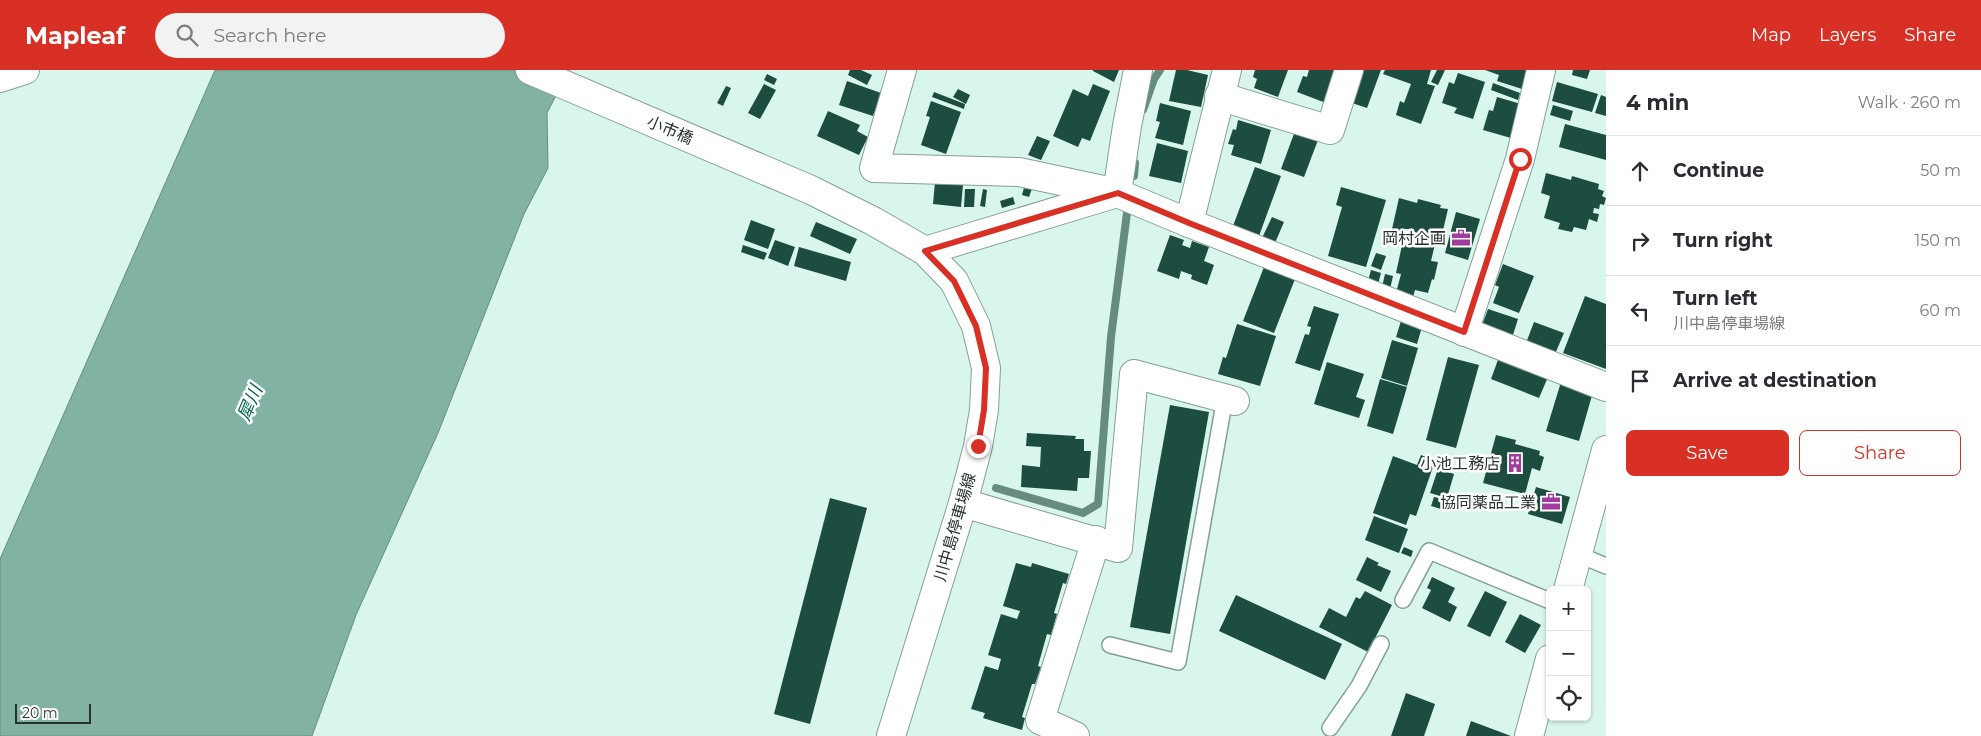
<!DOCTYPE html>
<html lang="en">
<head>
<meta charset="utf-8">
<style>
  :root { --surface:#fff; --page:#f2f2f3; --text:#2b2b33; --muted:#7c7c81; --line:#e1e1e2; --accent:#d93025 }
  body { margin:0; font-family:Montserrat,"Noto Sans JP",sans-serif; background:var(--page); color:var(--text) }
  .controls { position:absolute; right:15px; bottom:15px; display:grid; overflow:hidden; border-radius:8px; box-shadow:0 1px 4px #0004 }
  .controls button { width:45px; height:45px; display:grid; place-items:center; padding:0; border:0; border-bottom:1px solid var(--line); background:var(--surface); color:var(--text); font:25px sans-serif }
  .scale { position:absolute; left:15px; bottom:12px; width:76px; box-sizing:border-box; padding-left:5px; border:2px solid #283330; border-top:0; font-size:14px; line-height:18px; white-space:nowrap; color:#283330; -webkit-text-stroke:4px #fff; paint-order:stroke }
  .stop { position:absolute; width:15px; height:15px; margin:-11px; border:4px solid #d93025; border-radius:50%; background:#fff }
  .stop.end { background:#d93025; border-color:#fff; box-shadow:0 1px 5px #0008 }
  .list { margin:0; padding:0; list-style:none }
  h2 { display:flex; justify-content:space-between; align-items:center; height:65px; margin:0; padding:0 20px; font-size:21px }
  h2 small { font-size:16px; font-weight:400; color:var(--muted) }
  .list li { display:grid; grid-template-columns:32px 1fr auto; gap:15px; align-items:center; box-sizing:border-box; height:70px; padding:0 20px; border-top:1px solid var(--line) }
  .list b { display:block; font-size:19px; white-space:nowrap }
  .list p { margin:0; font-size:16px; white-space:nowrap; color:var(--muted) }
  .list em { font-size:16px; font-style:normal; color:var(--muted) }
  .actions { display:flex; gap:10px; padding:15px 20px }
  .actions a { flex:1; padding:11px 0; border:1px solid var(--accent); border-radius:8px; text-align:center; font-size:18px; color:var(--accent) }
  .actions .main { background:var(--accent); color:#fff }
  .icon { flex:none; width:28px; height:28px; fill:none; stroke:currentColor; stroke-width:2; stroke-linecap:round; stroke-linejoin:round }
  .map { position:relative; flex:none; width:1606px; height:666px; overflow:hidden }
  header { display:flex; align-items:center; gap:30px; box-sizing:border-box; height:70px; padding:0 25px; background:var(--accent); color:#fff }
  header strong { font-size:24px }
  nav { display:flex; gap:28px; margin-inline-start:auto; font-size:18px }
  .search { width:350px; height:45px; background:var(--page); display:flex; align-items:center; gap:12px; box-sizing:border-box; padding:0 18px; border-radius:28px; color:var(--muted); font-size:19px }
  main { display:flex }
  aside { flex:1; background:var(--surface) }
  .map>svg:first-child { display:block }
  .water { fill:#81b2a3; stroke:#668c80 }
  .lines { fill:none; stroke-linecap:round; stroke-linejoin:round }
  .stream { stroke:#668c80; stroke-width:8 }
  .building { fill:#1d4c40 }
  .lane-casing { stroke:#849f97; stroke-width:18 }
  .street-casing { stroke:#849f97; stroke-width:30 }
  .secondary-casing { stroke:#849f97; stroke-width:30 }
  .lane { stroke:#fff; stroke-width:15 }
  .street { stroke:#fff; stroke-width:28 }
  .secondary { stroke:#fff; stroke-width:28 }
  .route { stroke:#d93025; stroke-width:6 }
  .labels { text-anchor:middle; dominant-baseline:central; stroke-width:5; stroke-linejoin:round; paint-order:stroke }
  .street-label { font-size:16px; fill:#283330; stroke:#fff }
  .poi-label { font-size:16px; fill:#283330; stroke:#fff; text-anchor:end }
  .water-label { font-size:18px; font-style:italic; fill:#006451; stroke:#fff }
</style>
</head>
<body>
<header>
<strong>Mapleaf</strong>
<div class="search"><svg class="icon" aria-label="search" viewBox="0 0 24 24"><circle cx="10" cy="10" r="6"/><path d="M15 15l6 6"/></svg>Search here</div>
<nav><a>Map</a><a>Layers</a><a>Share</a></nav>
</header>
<main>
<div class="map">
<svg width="1606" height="666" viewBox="0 0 1606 666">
  <rect width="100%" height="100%" fill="#d9f6ec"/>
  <path class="water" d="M 215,0 L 569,0 L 547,43 L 548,98 L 524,144 L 438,363 L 356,545 L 312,666 L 0,666 L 0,489 Z"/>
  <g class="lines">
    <g class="stream">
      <path d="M 1143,40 L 1154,9 L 1160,0"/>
      <path d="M 1134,106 L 1135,93"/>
      <path d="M 996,418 L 1083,443 L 1098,434 L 1111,267 L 1127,143"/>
    </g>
  </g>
  <g class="building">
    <path d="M 850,0 L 861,0 L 872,5 L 867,15 L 848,5 Z"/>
    <path d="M 1093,0 L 1119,0 L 1114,12 L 1093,1 Z"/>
    <path d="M 1176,0 L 1187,0 L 1208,5 L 1201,37 L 1169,31 Z"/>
    <path d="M 1255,0 L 1288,0 L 1278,27 L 1254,18 L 1257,9 L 1253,7 Z"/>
    <path d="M 1309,0 L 1337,0 L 1326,33 L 1297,22 L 1303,6 L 1307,7 Z"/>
    <path d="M 1364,0 L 1381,0 L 1367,38 L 1352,33 Z"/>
    <path d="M 1385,0 L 1431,0 L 1427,14 L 1435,16 L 1421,54 L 1396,45 L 1400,31 L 1404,33 L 1411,14 L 1383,4 Z"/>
    <path d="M 1437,0 L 1445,0 L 1438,15 L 1431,12 Z"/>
    <path d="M 1485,0 L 1527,0 L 1522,19 L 1497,11 L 1499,5 Z"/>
    <path d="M 1573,0 L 1590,0 L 1587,9 L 1572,5 Z"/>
    <path d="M 1458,3 L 1485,12 L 1473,49 L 1454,43 L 1457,38 L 1442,33 L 1449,12 L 1454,14 Z"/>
    <path d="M 767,4 L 777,9 L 774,15 L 764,10 Z"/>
    <path d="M 847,11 L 881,23 L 873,46 L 839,35 Z"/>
    <path d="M 1557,12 L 1598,24 L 1592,42 L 1552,31 Z"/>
    <path d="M 1493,13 L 1520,23 L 1518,30 L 1491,20 Z"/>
    <path d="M 764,14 L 776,20 L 760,49 L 748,43 Z"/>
    <path d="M 1093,14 L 1110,21 L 1090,71 L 1082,68 L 1078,77 L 1053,66 L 1073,19 L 1088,26 Z"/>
    <path d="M 726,16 L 731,18 L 723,36 L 717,33 Z"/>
    <path d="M 958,19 L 970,25 L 966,34 L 953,27 Z"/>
    <path d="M 934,22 L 965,34 L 964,39 L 932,27 Z"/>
    <path d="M 1601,25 L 1606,27 L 1606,46 L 1595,43 Z"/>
    <path d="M 1497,27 L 1521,34 L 1511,68 L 1483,60 L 1489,40 L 1493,41 Z"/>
    <path d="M 931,31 L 961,42 L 946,84 L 921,75 L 930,47 L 926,46 Z"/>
    <path d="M 1160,33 L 1191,41 L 1183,75 L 1155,68 L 1160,52 L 1156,51 Z"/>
    <path d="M 1553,35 L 1573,41 L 1570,51 L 1550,45 Z"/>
    <path d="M 828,41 L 860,55 L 857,61 L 868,67 L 859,85 L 817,66 Z"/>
    <path d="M 1238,50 L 1271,60 L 1261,94 L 1231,85 L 1234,75 L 1228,74 L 1233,59 L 1236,60 Z"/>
    <path d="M 1565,54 L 1606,65 L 1606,90 L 1559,77 Z"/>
    <path d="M 1295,61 L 1318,70 L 1304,107 L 1281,99 Z"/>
    <path d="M 1037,66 L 1050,71 L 1041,90 L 1028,85 Z"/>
    <path d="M 1157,73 L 1188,81 L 1181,113 L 1149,106 Z"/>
    <path d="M 1255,97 L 1281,106 L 1259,166 L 1233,156 Z"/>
    <path d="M 1546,103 L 1571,110 L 1572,106 L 1599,114 L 1598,119 L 1604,121 L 1602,126 L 1606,128 L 1604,135 L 1600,134 L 1599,139 L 1594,138 L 1593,143 L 1599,144 L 1597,152 L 1589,149 L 1586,160 L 1574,157 L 1572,162 L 1558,159 L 1560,153 L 1544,148 L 1550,126 L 1541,123 Z"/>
    <path d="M 935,112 L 963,115 L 961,137 L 933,134 Z"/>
    <path d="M 1025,114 L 1033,116 L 1029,127 L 1022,125 Z"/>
    <path d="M 1341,117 L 1386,130 L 1366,197 L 1328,186 L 1342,137 L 1336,135 Z"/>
    <path d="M 965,119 L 975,119 L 974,137 L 964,137 Z"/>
    <path d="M 983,119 L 987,120 L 985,137 L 980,136 Z"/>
    <path d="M 1013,127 L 1015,134 L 1002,138 L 1000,131 Z"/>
    <path d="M 1399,128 L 1417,133 L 1418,129 L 1441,135 L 1440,138 L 1448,139 L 1441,169 L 1439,169 L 1438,175 L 1435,174 L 1431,191 L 1438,192 L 1434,210 L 1432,209 L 1428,223 L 1415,220 L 1413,227 L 1396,223 L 1401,204 L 1396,203 L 1404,166 L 1408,167 L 1410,159 L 1405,159 L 1404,162 L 1392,159 Z"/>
    <path d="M 1456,142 L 1480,149 L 1468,190 L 1445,183 Z"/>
    <path d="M 1272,147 L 1284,152 L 1275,173 L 1262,168 Z"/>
    <path d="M 751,150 L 775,159 L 768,179 L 744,170 Z"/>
    <path d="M 816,152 L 857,169 L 850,184 L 810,166 Z"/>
    <path d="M 1170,165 L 1184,170 L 1182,175 L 1190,178 L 1192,171 L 1209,177 L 1204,191 L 1214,195 L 1207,215 L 1191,209 L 1192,205 L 1181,201 L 1179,209 L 1157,201 Z"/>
    <path d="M 775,170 L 795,177 L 788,196 L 768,188 Z"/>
    <path d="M 743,175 L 767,183 L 764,190 L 741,182 Z"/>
    <path d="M 799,177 L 851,192 L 846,211 L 794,196 Z"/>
    <path d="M 1376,183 L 1386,186 L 1381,200 L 1371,196 Z"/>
    <path d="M 1503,194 L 1534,206 L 1519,243 L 1493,233 L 1499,217 L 1495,215 Z"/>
    <path d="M 1264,197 L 1295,209 L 1274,263 L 1243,251 Z"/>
    <path d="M 1371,200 L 1381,203 L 1377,218 L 1367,215 Z"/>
    <path d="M 1385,204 L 1393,206 L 1390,219 L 1382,217 Z"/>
    <path d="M 1585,226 L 1606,234 L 1606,299 L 1563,283 Z"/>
    <path d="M 1314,236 L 1339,244 L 1320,301 L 1295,293 L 1305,264 L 1309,265 L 1311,257 L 1307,256 Z"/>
    <path d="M 1488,239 L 1518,249 L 1512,268 L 1481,258 Z"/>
    <path d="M 1401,251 L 1422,257 L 1417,274 L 1396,267 Z"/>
    <path d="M 1534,252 L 1564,263 L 1555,284 L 1526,273 Z"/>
    <path d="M 1237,254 L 1276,266 L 1260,316 L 1218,304 L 1223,287 L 1226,288 Z"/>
    <path d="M 1392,270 L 1418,278 L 1407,316 L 1381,308 Z"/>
    <path d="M 1448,287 L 1479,295 L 1456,378 L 1426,370 Z"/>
    <path d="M 1499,287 L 1548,307 L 1539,328 L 1491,309 Z"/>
    <path d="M 1327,292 L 1364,304 L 1356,327 L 1365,330 L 1359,348 L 1314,334 Z"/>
    <path d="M 1380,309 L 1407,317 L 1393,364 L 1367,356 Z"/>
    <path d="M 1561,312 L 1593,322 L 1579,371 L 1546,361 Z"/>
    <path d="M 1170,335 L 1209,342 L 1170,564 L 1130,557 Z"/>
    <path d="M 1027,363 L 1076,366 L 1075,369 L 1084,369 L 1084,381 L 1091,381 L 1089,408 L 1078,408 L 1077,421 L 1021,417 L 1022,395 L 1040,397 L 1041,377 L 1026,376 Z"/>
    <path d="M 1496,365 L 1516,370 L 1515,374 L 1540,381 L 1539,385 L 1544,387 L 1540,401 L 1532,398 L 1525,424 L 1483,413 Z"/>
    <path d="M 1421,385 L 1435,391 L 1416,446 L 1410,444 L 1406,455 L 1373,443 L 1393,386 L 1417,395 Z"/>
    <path d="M 1438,399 L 1454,404 L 1447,428 L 1430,423 Z"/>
    <path d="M 1536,417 L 1570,427 L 1562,454 L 1528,444 Z"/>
    <path d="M 1434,427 L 1443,429 L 1441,439 L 1431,436 Z"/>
    <path d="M 830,428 L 867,438 L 810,654 L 774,644 Z"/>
    <path d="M 1374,446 L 1408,459 L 1399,483 L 1365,470 Z"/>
    <path d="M 1404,477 L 1413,481 L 1411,487 L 1401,483 Z"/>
    <path d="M 1367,487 L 1379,493 L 1377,495 L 1391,501 L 1381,522 L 1356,510 Z"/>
    <path d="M 1016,493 L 1031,497 L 1032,493 L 1069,504 L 1066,514 L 1063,513 L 1054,543 L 1057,544 L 1051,565 L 1047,564 L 1038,596 L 1041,597 L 1035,614 L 1032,614 L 1022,647 L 1025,648 L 1022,660 L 983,648 L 985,643 L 971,639 L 985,596 L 998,600 L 1001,589 L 988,585 L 1001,544 L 1017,549 L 1020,541 L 1003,536 Z"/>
    <path d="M 1432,507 L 1455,518 L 1448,532 L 1457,537 L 1450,552 L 1422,538 L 1431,520 L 1427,518 Z"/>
    <path d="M 1365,521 L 1392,535 L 1368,582 L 1319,557 L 1329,538 L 1346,547 L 1356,527 L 1360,529 Z"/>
    <path d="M 1485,521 L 1507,532 L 1490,567 L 1467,556 Z"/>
    <path d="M 1236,525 L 1342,574 L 1325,610 L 1219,561 Z"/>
    <path d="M 1520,544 L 1541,555 L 1525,583 L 1505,572 Z"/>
    <path d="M 1406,623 L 1435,634 L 1424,666 L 1391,666 Z"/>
    <path d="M 1471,651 L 1511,666 L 1466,666 Z"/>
  </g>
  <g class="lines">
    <g class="lane-casing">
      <g id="lane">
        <path d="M 1577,484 L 1606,496"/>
        <path d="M 1403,530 L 1429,481 L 1550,531"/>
        <path d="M 1110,575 L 1178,592 L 1225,328"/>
        <path d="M 1330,658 L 1359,616 L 1381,574"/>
      </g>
    </g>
    <g class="street-casing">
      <g id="street">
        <path d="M 902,0 L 874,98 L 1019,102 L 1117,123 L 1127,56 L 1138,0"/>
        <path d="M 0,8 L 25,0"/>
        <path d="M 1219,26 L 1330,60 L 1349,0"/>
        <path d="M 1189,153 L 1227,0"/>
        <path d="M 925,181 L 1117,123 L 1189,153 L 1606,317"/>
        <path d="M 1464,262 L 1520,89 L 1541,0"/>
        <path d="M 963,433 L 1118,478 L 1134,304 L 1235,331"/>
        <path d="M 1568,520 L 1606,380"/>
        <path d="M 1075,666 L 1040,650 L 1096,470"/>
        <path d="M 1529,666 L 1550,589"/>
      </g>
    </g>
    <g class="secondary-casing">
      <path id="secondary" d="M 530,0 L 811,120 L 873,151 L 925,181 L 954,211 L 976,256 L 986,298 L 984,340 L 978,376 L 963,433 L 891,666"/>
    </g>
    <use href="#lane" class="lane"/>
    <use href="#street" class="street"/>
    <use href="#secondary" class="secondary"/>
  </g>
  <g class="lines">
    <path class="route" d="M 978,376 L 984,340 L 986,298 L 976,256 L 954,211 L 925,181 L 1118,123 L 1189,153 L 1464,262 L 1520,89"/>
  </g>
  <defs>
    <g id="office-bare" transform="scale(1.5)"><path d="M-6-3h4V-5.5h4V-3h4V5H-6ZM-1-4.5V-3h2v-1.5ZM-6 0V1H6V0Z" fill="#a23b9f" stroke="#fff" stroke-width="2.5" paint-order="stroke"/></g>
    <g id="building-bare" transform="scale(1.5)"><path d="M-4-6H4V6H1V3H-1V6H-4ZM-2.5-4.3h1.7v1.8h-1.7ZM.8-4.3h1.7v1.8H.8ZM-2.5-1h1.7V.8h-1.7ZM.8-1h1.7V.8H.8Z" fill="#a23b9f" stroke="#fff" stroke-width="2.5" paint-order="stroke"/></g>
  </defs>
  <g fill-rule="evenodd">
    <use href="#office-bare" x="1461" y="168"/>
    <use href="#building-bare" x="1515" y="393"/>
    <use href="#office-bare" x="1551" y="432"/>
  </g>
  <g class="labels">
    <g class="street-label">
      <text transform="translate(670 60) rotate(23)">小市橋</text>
      <text transform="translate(955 457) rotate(-74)">川中島停車場線</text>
    </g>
    <g class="poi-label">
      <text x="1446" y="168">岡村企画</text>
      <text x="1500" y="393">小池工務店</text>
      <text x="1536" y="432">協同薬品工業</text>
    </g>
    <g class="water-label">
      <text transform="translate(250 333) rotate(-67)">犀川</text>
    </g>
  </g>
</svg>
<div class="controls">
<button>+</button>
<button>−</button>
<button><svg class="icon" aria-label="locate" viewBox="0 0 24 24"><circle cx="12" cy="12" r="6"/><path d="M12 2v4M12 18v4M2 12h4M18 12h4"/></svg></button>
</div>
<div class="scale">20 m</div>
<div class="stop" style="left:1520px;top:89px"></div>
<div class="stop end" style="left:978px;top:376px"></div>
</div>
<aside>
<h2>4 min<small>Walk · 260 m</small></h2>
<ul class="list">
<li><svg class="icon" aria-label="ahead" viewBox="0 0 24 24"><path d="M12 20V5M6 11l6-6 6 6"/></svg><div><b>Continue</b></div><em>50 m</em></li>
<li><svg class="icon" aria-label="right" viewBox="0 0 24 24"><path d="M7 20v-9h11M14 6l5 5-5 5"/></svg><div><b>Turn right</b></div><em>150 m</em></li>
<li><svg class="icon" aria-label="left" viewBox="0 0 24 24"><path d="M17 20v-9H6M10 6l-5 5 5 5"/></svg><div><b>Turn left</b><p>川中島停車場線</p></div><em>60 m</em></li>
<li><svg class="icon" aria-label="arrive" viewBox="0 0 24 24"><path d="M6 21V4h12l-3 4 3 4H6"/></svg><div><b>Arrive at destination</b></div></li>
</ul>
<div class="actions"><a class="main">Save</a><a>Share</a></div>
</aside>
</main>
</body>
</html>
